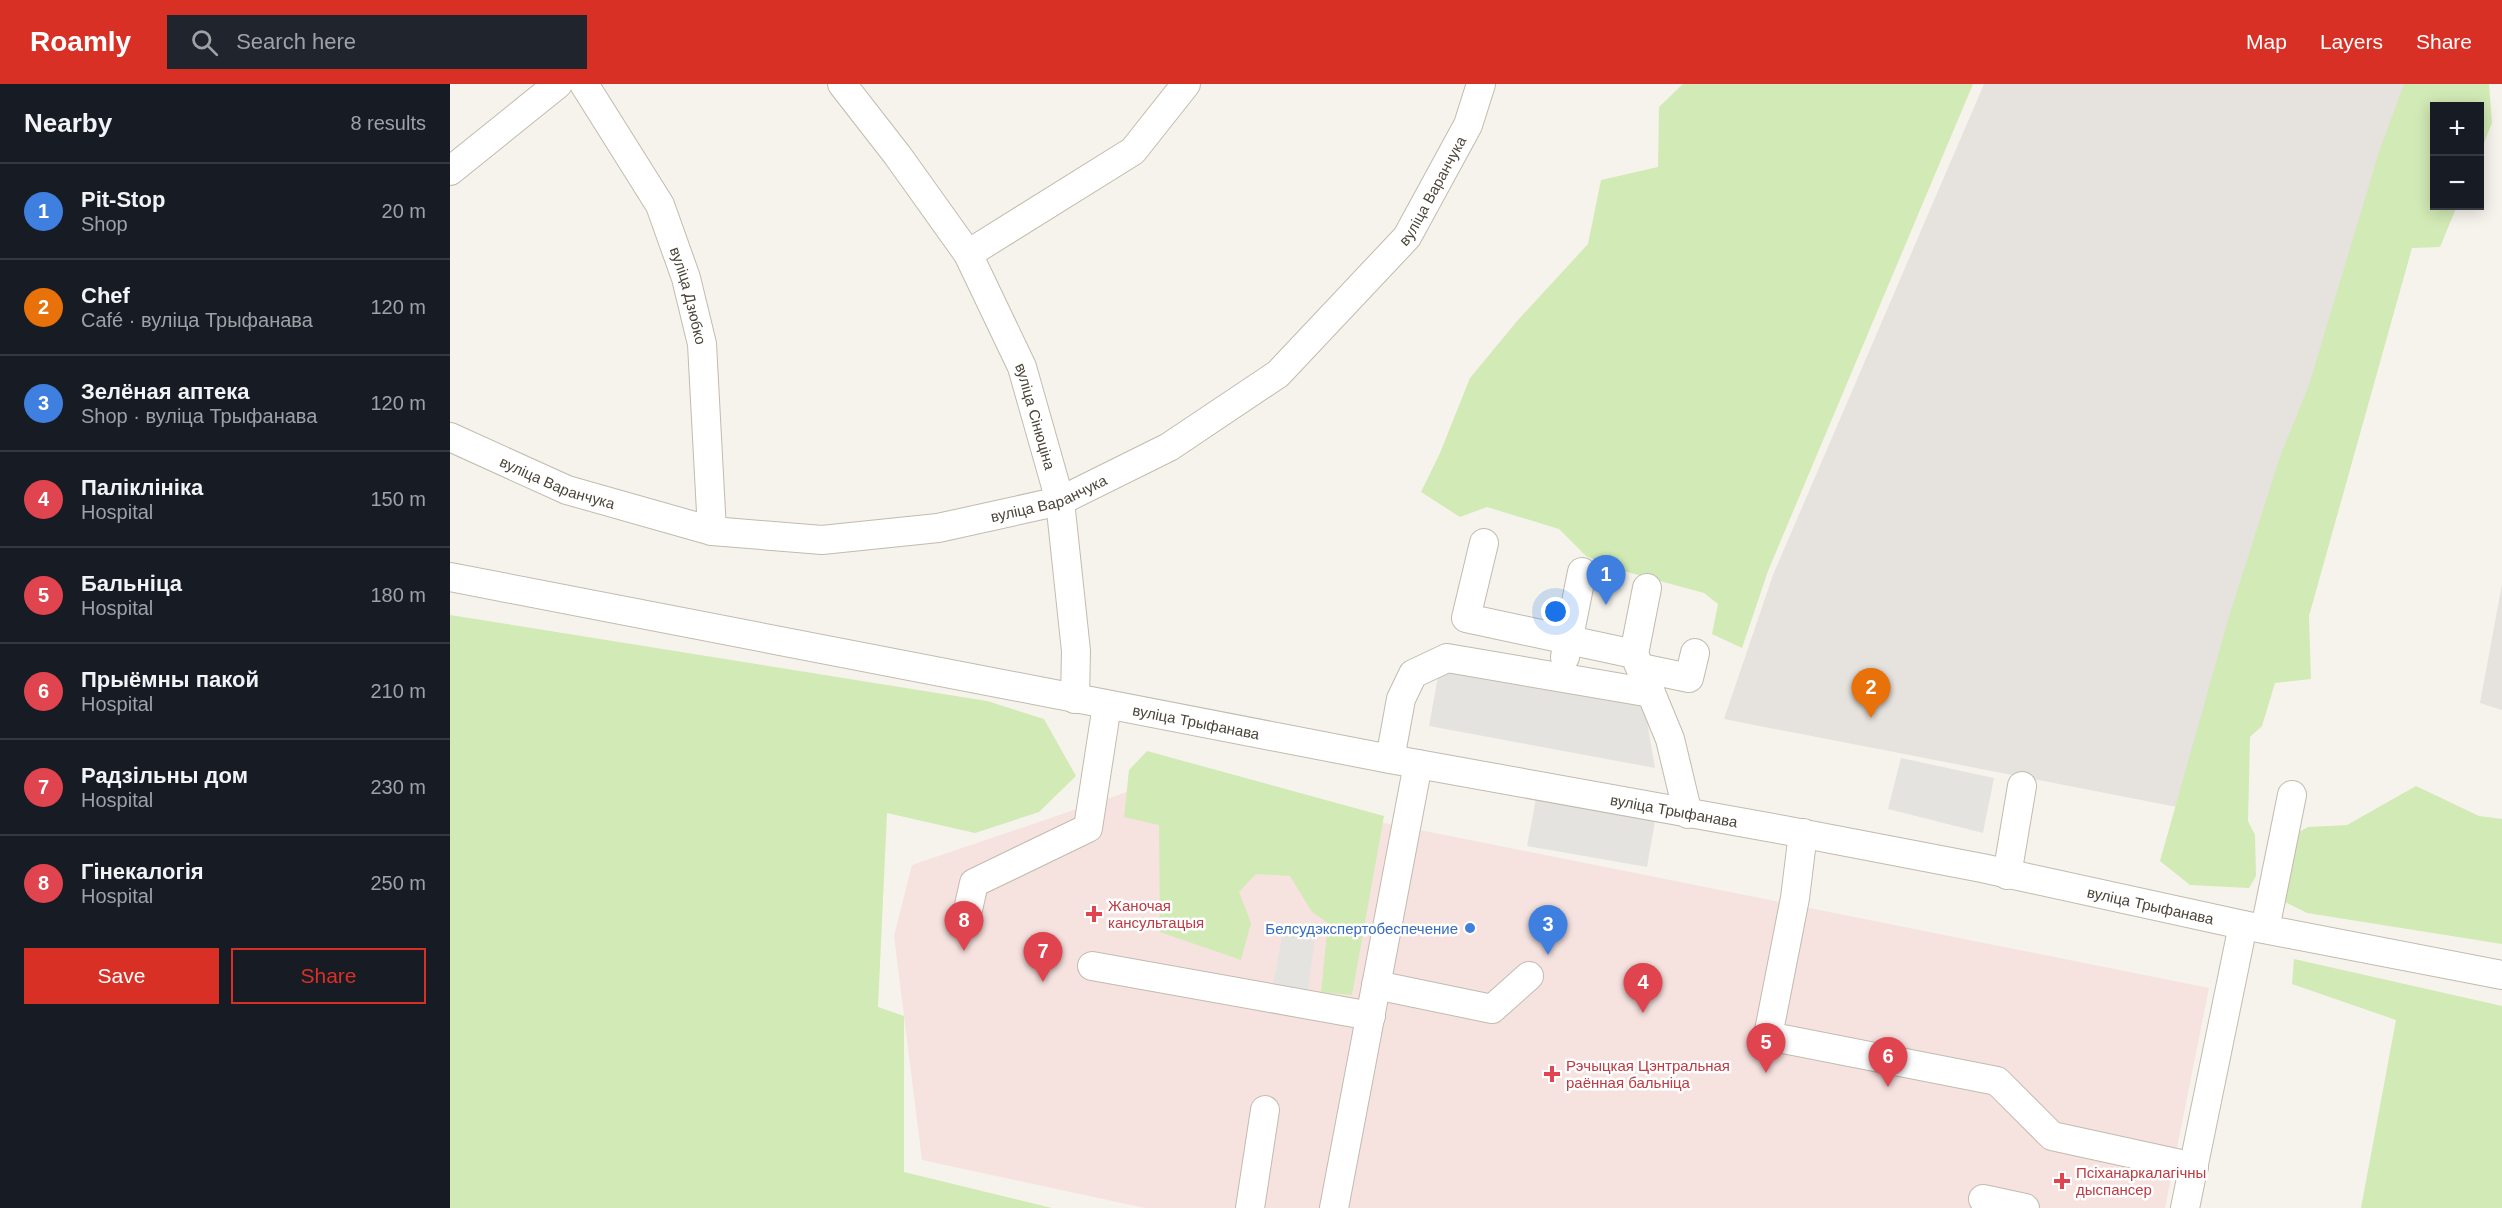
<!DOCTYPE html>
<html lang="en">
<head>
<meta charset="utf-8">
<style>
  :root { --surface:#171b24; --page:#20242c; --text:#f1f3f6; --muted:#9ea1a6; --line:#363941; --accent:#d93025 }
  body { margin:0; font-family:Arial,sans-serif; background:var(--page); color:var(--text) }
  .controls { position:absolute; right:18px; top:18px; display:grid; overflow:hidden; border-radius:0px; box-shadow:0 3px 15px #0003 }
  .controls button { width:54px; height:54px; display:grid; place-items:center; padding:0; border:0; border-bottom:2px solid var(--line); background:var(--surface); color:var(--text); font:30px sans-serif }
  .you { position:absolute; left:1106px; top:528px; width:21px; height:21px; margin:-15px; border:4px solid #fff; border-radius:50%; background:#1a73e8; box-shadow:0 0 0 9px #1a73e833 }
  .badge { display:grid; place-items:center; width:39px; height:39px; border-radius:50%; background:var(--accent); color:#fff; font-size:20px; font-weight:700 }
  .pin { position:absolute; translate:-50% -50px; filter:drop-shadow(0 2px 3px #0008) }
  .pin::after { content:''; position:absolute; top:32px; width:21px; height:18px; background:inherit; clip-path:polygon(0 0,100% 0,50% 100%) }
  .list { margin:0; padding:0; list-style:none }
  h2 { display:flex; justify-content:space-between; align-items:center; height:78px; margin:0; padding:0 24px; font-size:26px }
  h2 small { font-size:20px; font-weight:400; color:var(--muted) }
  .list li { display:grid; grid-template-columns:39px 1fr auto; gap:18px; align-items:center; box-sizing:border-box; height:96px; padding:0 24px; border-top:2px solid var(--line) }
  .list b { display:block; font-size:22px; white-space:nowrap }
  .list p { margin:0; font-size:20px; white-space:nowrap; color:var(--muted) }
  .list em { font-size:20px; font-style:normal; color:var(--muted) }
  .actions { display:flex; gap:12px; padding:18px 24px }
  .actions a { flex:1; padding:14px 0; border:2px solid var(--accent); border-radius:0px; text-align:center; font-size:21px; color:var(--accent) }
  .actions .main { background:var(--accent); color:#fff }
  .icon { flex:none; width:33px; height:33px; fill:none; stroke:currentColor; stroke-width:2; stroke-linecap:round; stroke-linejoin:round }
  .map { position:relative; flex:none; width:2052px; height:1124px; overflow:hidden }
  header { display:flex; align-items:center; gap:36px; box-sizing:border-box; height:84px; padding:0 30px; background:var(--accent); color:#fff }
  header strong { font-size:28px }
  nav { display:flex; gap:33px; margin-inline-start:auto; font-size:21px }
  .search { width:420px; height:54px; background:var(--page); display:flex; align-items:center; gap:15px; box-sizing:border-box; padding:0 21px; border-radius:0px; color:var(--muted); font-size:22px }
  main { display:flex }
  aside { flex:1; background:var(--surface) }
  .map>svg:first-child { display:block }
  .industrial { fill:#e6e2dd }
  .medical { fill:#f6e3e0 }
  .green { fill:#d2eab5 }
  .parking { fill:#e5e3e0 }
  .lines { fill:none; stroke-linecap:round; stroke-linejoin:round }
  .minor-casing { stroke:#c2bbae; stroke-width:30 }
  .minor { stroke:#fff; stroke-width:28 }
  .health-dot { fill:#e0444e; stroke:#fff; stroke-width:2 }
  .shop-dot { fill:#3f7fe0; stroke:#fff; stroke-width:2 }
  .labels { text-anchor:middle; dominant-baseline:central; stroke-width:5; stroke-linejoin:round; paint-order:stroke }
  .street-label { font-size:15px; fill:#4b4439; stroke:#fff }
  .health-label { font-size:15px; fill:#be3a42; stroke:#fff; text-anchor:start }
  .shop-label { font-size:15px; fill:#366cbe; stroke:#fff; text-anchor:end }
</style>
</head>
<body>
<header>
<strong>Roamly</strong>
<div class="search"><svg class="icon" aria-label="search" viewBox="0 0 24 24"><circle cx="10" cy="10" r="6"/><path d="M15 15l6 6"/></svg>Search here</div>
<nav><a>Map</a><a>Layers</a><a>Share</a></nav>
</header>
<main>
<aside>
<h2>Nearby<small>8 results</small></h2>
<ul class="list">
<li><span class="badge" style="background:#3f7fe0">1</span><div><b>Pit-Stop</b><p>Shop</p></div><em>20 m</em></li>
<li><span class="badge" style="background:#e8710a">2</span><div><b>Chef</b><p>Café · вуліца Трыфанава</p></div><em>120 m</em></li>
<li><span class="badge" style="background:#3f7fe0">3</span><div><b>Зелёная аптека</b><p>Shop · вуліца Трыфанава</p></div><em>120 m</em></li>
<li><span class="badge" style="background:#e0444e">4</span><div><b>Паліклініка</b><p>Hospital</p></div><em>150 m</em></li>
<li><span class="badge" style="background:#e0444e">5</span><div><b>Бальніца</b><p>Hospital</p></div><em>180 m</em></li>
<li><span class="badge" style="background:#e0444e">6</span><div><b>Прыёмны пакой</b><p>Hospital</p></div><em>210 m</em></li>
<li><span class="badge" style="background:#e0444e">7</span><div><b>Радзільны дом</b><p>Hospital</p></div><em>230 m</em></li>
<li><span class="badge" style="background:#e0444e">8</span><div><b>Гінекалогія</b><p>Hospital</p></div><em>250 m</em></li>
</ul>
<div class="actions"><a class="main">Save</a><a>Share</a></div>
</aside>
<div class="map">
<svg width="2052" height="1124" viewBox="0 0 2052 1124">
  <rect width="100%" height="100%" fill="#f6f3ec"/>
  <g class="industrial">
    <path d="M 1534,0 L 1970,0 L 1758,729 L 1274,635 L 1323,491 Z"/>
    <path d="M 2052,500 L 2052,626 L 2030,619 Z"/>
  </g>
  <path class="medical" d="M 715,695 L 1759,904 L 1715,1124 L 695,1124 L 472,1076 L 444,852 L 462,781 Z"/>
  <g class="green">
    <path d="M 1233,0 L 1523,0 L 1318,487 L 1292,564 L 1262,550 L 1268,520 L 1254,509 L 1170,486 L 1136,472 L 1109,445 L 1037,423 L 1010,433 L 971,408 L 990,369 L 1020,294 L 1068,236 L 1138,160 L 1151,96 L 1208,83 L 1209,23 Z"/>
    <path d="M 1954,0 L 2039,0 L 2042,39 L 2030,69 L 2030,22 L 1984,22 L 1984,122 L 2007,122 L 1990,163 L 1962,164 L 1859,532 L 1861,595 L 1825,599 L 1812,642 L 1800,653 L 1798,737 L 1805,751 L 1806,792 L 1799,804 L 1740,801 L 1710,777 L 1780,529 L 1831,370 L 1859,301 L 1929,68 Z"/>
    <path d="M 0,531 L 537,617 L 594,635 L 626,692 L 589,728 L 525,749 L 437,729 L 428,923 L 454,932 L 454,1088 L 602,1124 L 0,1124 Z"/>
    <path d="M 697,667 L 934,732 L 902,911 L 871,908 L 878,839 L 862,828 L 840,792 L 806,790 L 789,808 L 801,839 L 791,876 L 710,848 L 709,741 L 674,733 L 679,686 Z"/>
    <path d="M 1966,702 L 2029,732 L 2052,735 L 2052,860 L 1857,829 L 1827,814 L 1838,754 L 1858,743 L 1897,741 Z"/>
    <path d="M 1844,875 L 2052,922 L 2052,1124 L 1911,1124 L 1946,936 L 1842,900 Z"/>
  </g>
  <g class="parking">
    <path d="M 989,587 L 1194,619 L 1205,684 L 979,642 Z"/>
    <path d="M 1451,674 L 1544,694 L 1533,749 L 1438,725 Z"/>
    <path d="M 1086,715 L 1205,737 L 1197,783 L 1077,762 Z"/>
    <path d="M 834,842 L 866,847 L 858,906 L 823,900 Z"/>
  </g>
  <g class="lines">
    <g class="minor-casing">
      <g id="minor">
        <path id="s1" d="M 134,0 L 210,121 L 236,194 L 252,260 L 262,447"/>
        <path id="s2" d="M 392,0 L 448,72 L 518,170 L 572,283 L 610,417 L 626,567 L 625,615"/>
        <path d="M 0,87 L 108,0"/>
        <path d="M 518,170 L 683,67 L 736,0"/>
        <path id="s3" d="M 0,353 L 117,406 L 262,447 L 372,456 L 488,444 L 610,417 L 719,363 L 828,290 L 957,153 L 1018,41 L 1031,0"/>
        <path d="M 1034,459 L 1016,534 L 1184,570 L 1201,609"/>
        <path id="s4" d="M 0,493 L 940,675 L 1334,746 L 1532,784 L 1793,841 L 2052,891"/>
        <path d="M 1184,570 L 1197,504"/>
        <path d="M 1115,573 L 1132,488"/>
        <path d="M 1191,584 L 1239,594 L 1245,569"/>
        <path d="M 940,675 L 951,615 L 963,590 L 997,574 L 1201,609 L 1220,655 L 1238,730"/>
        <path d="M 1353,749 L 1345,814 L 1318,952 L 1547,997 L 1602,1052 L 1744,1083"/>
        <path d="M 1557,791 L 1572,702"/>
        <path d="M 517,830 L 524,799 L 638,744 L 657,621"/>
        <path d="M 1815,845 L 1842,711"/>
        <path d="M 642,882 L 921,932"/>
        <path d="M 926,901 L 1042,925 L 1079,892"/>
        <path d="M 1533,1115 L 1575,1124"/>
        <path d="M 800,1124 L 815,1026"/>
        <path d="M 884,1124 L 968,680"/>
        <path d="M 1735,1124 L 1793,841"/>
      </g>
    </g>
    <use href="#minor" class="minor"/>
  </g>
  <g class="health-dot">
    <path d="M641 821h6v6h6v6h-6v6h-6v-6h-6v-6h6z"/>
    <path d="M1099 981h6v6h6v6h-6v6h-6v-6h-6v-6h6z"/>
    <path d="M1609 1088h6v6h6v6h-6v6h-6v-6h-6v-6h6z"/>
  </g>
  <circle class="shop-dot" cx="1020" cy="844" r="6"/>
  <g class="labels">
    <g class="street-label">
      <text stroke="none"><textPath href="#s3" startOffset="1125">вуліца Варанчука</textPath></text>
      <text stroke="none"><textPath href="#s1" startOffset="238">вуліца Дзюбко</textPath></text>
      <text stroke="none"><textPath href="#s2" startOffset="388">вуліца Сінюціна</textPath></text>
      <text stroke="none"><textPath href="#s3" startOffset="117">вуліца Варанчука</textPath></text>
      <text stroke="none"><textPath href="#s3" startOffset="621">вуліца Варанчука</textPath></text>
      <text stroke="none"><textPath href="#s4" startOffset="760">вуліца Трыфанава</textPath></text>
      <text stroke="none"><textPath href="#s4" startOffset="1246">вуліца Трыфанава</textPath></text>
      <text stroke="none"><textPath href="#s4" startOffset="1732">вуліца Трыфанава</textPath></text>
    </g>
    <g class="health-label">
      <text x="658" y="821">Жаночая<tspan x="658" dy="17">кансультацыя</tspan></text>
      <text x="1116" y="981">Рэчыцкая Цэнтральная<tspan x="1116" dy="17">раённая бальніца</tspan></text>
      <text x="1626" y="1088">Псіханаркалагічны<tspan x="1626" dy="17">дыспансер</tspan></text>
    </g>
    <g class="shop-label">
      <text x="1008" y="844">Белсудэкспертобеспечение</text>
    </g>
  </g>
</svg>
<div class="controls">
<button>+</button>
<button>−</button>
</div>
<div class="you"></div>
<div class="pin badge" style="left:1156px;top:521px;background:#3f7fe0">1</div>
<div class="pin badge" style="left:1421px;top:634px;background:#e8710a">2</div>
<div class="pin badge" style="left:1098px;top:871px;background:#3f7fe0">3</div>
<div class="pin badge" style="left:1193px;top:929px;background:#e0444e">4</div>
<div class="pin badge" style="left:1316px;top:989px;background:#e0444e">5</div>
<div class="pin badge" style="left:1438px;top:1003px;background:#e0444e">6</div>
<div class="pin badge" style="left:593px;top:898px;background:#e0444e">7</div>
<div class="pin badge" style="left:514px;top:867px;background:#e0444e">8</div>
</div>
</main>
</body>
</html>
